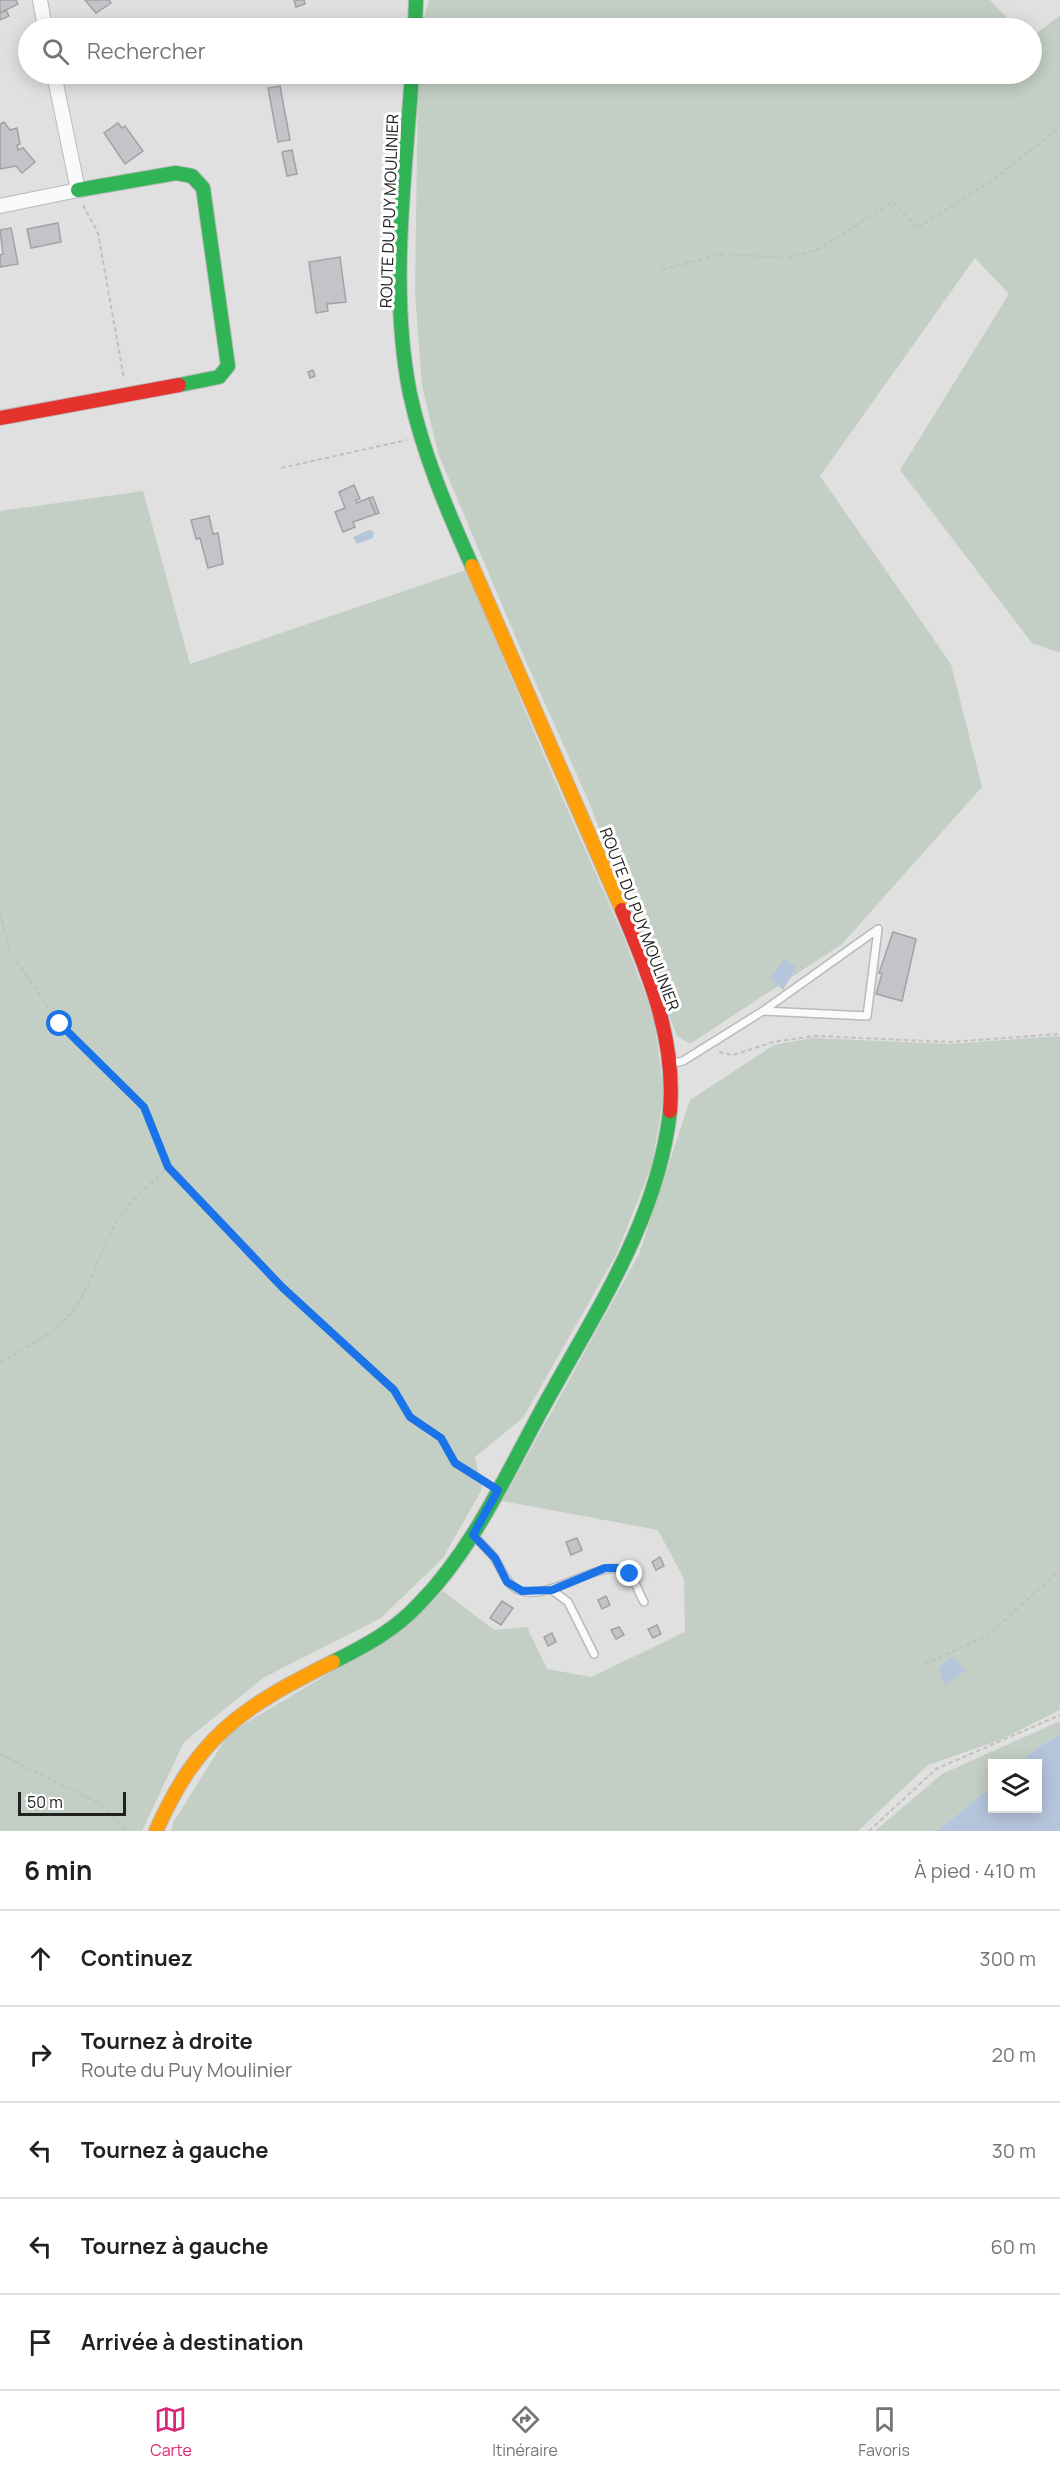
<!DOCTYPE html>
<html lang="fr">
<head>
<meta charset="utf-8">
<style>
  :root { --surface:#fff; --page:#f6f6f6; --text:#202124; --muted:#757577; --line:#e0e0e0; --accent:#db2777 }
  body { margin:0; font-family:Manrope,sans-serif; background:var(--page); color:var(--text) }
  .controls { position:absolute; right:18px; bottom:18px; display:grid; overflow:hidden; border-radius:0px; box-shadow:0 3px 15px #0003 }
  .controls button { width:54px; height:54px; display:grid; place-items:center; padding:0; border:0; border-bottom:2px solid var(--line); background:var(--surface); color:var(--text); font:30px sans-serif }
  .scale { position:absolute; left:18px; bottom:15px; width:108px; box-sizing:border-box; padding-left:6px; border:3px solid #212122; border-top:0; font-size:16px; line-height:21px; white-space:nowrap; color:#212122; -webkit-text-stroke:4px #fff; paint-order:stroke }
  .stop { position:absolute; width:18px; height:18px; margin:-14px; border:4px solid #1a73e8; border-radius:50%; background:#fff }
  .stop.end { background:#1a73e8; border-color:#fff; box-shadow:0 2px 6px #0008 }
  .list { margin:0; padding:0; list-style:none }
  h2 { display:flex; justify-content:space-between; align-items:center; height:78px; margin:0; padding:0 24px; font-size:26px }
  h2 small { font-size:20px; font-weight:400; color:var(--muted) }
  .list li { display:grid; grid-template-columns:39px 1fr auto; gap:18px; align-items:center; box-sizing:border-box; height:96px; padding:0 24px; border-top:2px solid var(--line) }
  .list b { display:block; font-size:22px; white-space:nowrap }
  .list p { margin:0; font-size:20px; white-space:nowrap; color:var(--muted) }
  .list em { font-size:20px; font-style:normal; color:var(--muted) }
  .icon { flex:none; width:33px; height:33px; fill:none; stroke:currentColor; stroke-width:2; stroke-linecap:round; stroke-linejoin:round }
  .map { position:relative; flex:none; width:1060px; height:1831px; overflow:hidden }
  .search { position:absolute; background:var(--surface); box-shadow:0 3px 15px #0003; left:18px; right:18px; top:18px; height:66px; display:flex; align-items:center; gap:15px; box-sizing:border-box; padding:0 21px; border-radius:33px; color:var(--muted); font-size:22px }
  .sheet { height:558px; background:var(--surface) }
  nav { display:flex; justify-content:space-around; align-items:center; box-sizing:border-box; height:84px; border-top:2px solid var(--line); background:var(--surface); font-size:16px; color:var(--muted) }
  nav a { display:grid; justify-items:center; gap:3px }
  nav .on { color:var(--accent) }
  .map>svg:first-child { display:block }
  .green { fill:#c3cfc4 }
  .water { fill:#b5c5dc }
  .building { fill:#c5c3ca; stroke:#a2a2a2; stroke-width:1.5 }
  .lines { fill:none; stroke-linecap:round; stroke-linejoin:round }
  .lane-casing { stroke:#b9b9b9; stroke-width:10 }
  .street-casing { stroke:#b9b9b9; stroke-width:16 }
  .fast-casing { stroke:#b9b9b9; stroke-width:16 }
  .slow-casing { stroke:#b9b9b9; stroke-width:16 }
  .jam-casing { stroke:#b9b9b9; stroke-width:16 }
  .path { stroke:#c0c0c0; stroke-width:2; stroke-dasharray:4.5 3; stroke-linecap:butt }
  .lane { stroke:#fafafa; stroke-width:7 }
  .street { stroke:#fafafa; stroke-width:14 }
  .fast { stroke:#30b455; stroke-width:14 }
  .slow { stroke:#ff9f0a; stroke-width:14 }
  .jam { stroke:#e5322d; stroke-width:14 }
  .route { stroke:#1a73e8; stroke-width:8 }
  .labels { text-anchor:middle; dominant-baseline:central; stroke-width:6; stroke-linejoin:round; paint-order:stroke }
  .street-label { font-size:16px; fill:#212122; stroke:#fff }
</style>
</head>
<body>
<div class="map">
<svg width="1060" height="1831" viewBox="0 0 1060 1831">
  <rect width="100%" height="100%" fill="#e0e0e0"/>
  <g class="green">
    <path d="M 429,0 L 990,0 L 1017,28 L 421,28 Z"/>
    <path d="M 1060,15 L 1060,653 L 1032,643 L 900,470 L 1009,294 L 975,258 L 820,476 L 951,664 L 982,787 L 842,944 L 690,1044 L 677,1036 L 589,802 L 521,650 L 438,453 L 422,385 L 415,294 L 418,74 L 1032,74 L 1032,37 Z"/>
    <path d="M 143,491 L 190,664 L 466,570 L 548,765 L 625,940 L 654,1018 L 664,1094 L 652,1165 L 616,1255 L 523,1418 L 475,1457 L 482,1489 L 443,1558 L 381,1618 L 263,1678 L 184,1742 L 142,1831 L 0,1831 L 0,511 Z"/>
    <path d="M 1060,1036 L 1060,1710 L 1000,1740 L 928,1765 L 858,1831 L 171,1831 L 173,1823 L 229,1733 L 402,1630 L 443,1591 L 494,1630 L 527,1627 L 547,1669 L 591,1677 L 685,1632 L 684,1579 L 658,1530 L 502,1501 L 639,1254 L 690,1100 L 774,1045 L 812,1038 L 950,1044 Z"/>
    <path d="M 1060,1721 L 1060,1735 L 1044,1743 L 1019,1763 L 992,1764 L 992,1786 L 937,1831 L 875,1831 L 942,1774 Z"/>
  </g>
  <g class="water">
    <path d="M 369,530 L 374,532 L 373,538 L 357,544 L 353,537 Z"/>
    <path d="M 785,958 L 796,968 L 783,990 L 770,978 Z"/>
    <path d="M 953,1657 L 966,1671 L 945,1684 L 938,1668 Z"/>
    <path d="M 1060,1735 L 1060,1831 L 937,1831 L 992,1786 L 992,1808 L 1038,1808 L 1038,1764 L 1019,1763 L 1044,1743 Z"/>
  </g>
  <g class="building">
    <path d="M 0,0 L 16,0 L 18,4 L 0,13 Z"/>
    <path d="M 85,0 L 109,0 L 111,3 L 96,13 Z"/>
    <path d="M 294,0 L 304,0 L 305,4 L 296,7 Z"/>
    <path d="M 6,10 L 9,16 L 0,20 L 0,13 Z"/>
    <path d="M 280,86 L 290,140 L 278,142 L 268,88 Z"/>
    <path d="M 4,122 L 10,130 L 17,128 L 20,144 L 17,145 L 18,150 L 23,148 L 35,162 L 22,173 L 16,166 L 0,169 L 0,124 Z"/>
    <path d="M 118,123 L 122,128 L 125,126 L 143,151 L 125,164 L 104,133 Z"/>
    <path d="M 292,150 L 297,174 L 287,176 L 282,152 Z"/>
    <path d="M 58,223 L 61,242 L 31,248 L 27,229 Z"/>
    <path d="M 11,228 L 18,264 L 0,267 L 0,255 L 3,254 L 0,230 Z"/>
    <path d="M 340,257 L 346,302 L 327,304 L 328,311 L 316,313 L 309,262 Z"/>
    <path d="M 313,370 L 315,376 L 310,378 L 308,372 Z"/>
    <path d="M 354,485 L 360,499 L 356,500 L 357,503 L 369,498 L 376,514 L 353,522 L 355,527 L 343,532 L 335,512 L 345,508 L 339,492 Z"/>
    <path d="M 373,497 L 379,513 L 376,514 L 369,498 Z"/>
    <path d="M 209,516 L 213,534 L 218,533 L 223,564 L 208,568 L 200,538 L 196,539 L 191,520 Z"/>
    <path d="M 893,932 L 916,939 L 902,1001 L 876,994 L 882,974 L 879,973 Z"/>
    <path d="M 577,1538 L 582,1550 L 571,1555 L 566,1542 Z"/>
    <path d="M 660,1557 L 664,1566 L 656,1570 L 652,1562 Z"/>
    <path d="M 606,1596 L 610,1605 L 602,1609 L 598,1600 Z"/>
    <path d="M 502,1601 L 513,1608 L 501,1625 L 490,1618 Z"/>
    <path d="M 657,1625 L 661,1634 L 653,1638 L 648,1629 Z"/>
    <path d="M 619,1627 L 624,1635 L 616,1639 L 611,1630 Z"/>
    <path d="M 552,1633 L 556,1642 L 548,1646 L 544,1637 Z"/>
  </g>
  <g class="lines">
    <g class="lane-casing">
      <g id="lane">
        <path d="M 670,1064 L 683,1061 L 763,1011 L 867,1016 L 878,929 L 763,1011"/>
        <path d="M 474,1536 C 481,1543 487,1549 493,1556 C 502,1568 506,1587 522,1591 C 555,1600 605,1554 628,1573 C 635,1579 639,1594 644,1602"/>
        <path d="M 552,1590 L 568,1602 L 594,1654"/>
      </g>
    </g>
    <g class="street-casing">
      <g id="street">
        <path d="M 40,0 L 45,28"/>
        <path d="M 0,206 L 78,190 L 54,74"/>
      </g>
    </g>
    <g class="fast-casing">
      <g id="fast">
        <path d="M 415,28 L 416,0"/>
        <path d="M 412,74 C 405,179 389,289 410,394 C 423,454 447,510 472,566"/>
        <path d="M 78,190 L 176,173 L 192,176 L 203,188 L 228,366 L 219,377 L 179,385"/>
        <path d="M 333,1662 C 365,1646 395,1630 419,1604 C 472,1550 504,1479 540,1413 C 592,1317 658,1222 670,1111"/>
      </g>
    </g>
    <g class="slow-casing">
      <g id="slow">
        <path d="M 472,566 L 622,910"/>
        <path d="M 156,1831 C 198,1736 242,1707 333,1662"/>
      </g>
    </g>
    <g class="jam-casing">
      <g id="jam">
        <path d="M 0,418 L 179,385"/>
        <path d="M 622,910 C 649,974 676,1040 670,1111"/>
      </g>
    </g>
    <g class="path">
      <path d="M 83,205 L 98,233 L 124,379"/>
      <path d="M 662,270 L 722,254 L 790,258 L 820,248 L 893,202 L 917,228 L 997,177 L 1060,127"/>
      <path d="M 281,468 L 407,440"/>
      <path d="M 0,912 L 10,952 L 60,1024 L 144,1107 L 168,1167 L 282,1287 L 394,1390 L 410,1417 L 441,1438 L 455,1463 L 485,1482"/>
      <path d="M 719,1052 L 733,1055 L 773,1042 L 815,1036 L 950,1042 L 1060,1034"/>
      <path d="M 0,1363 C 25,1346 52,1337 71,1313 C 90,1288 98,1257 112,1230 C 125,1205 147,1187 168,1168"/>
      <path d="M 925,1664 L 988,1635 L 1060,1570"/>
      <path d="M 0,1754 L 100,1804 L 126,1831"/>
      <path d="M 869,1831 L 936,1769 L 1060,1715"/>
    </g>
    <use href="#lane" class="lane"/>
    <use href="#street" class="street"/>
    <use href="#fast" class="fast"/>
    <use href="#slow" class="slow"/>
    <use href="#jam" class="jam"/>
  </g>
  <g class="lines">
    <path class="route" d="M 60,1024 L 144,1107 L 168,1167 L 282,1287 L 394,1390 L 410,1417 L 441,1438 L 455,1463 L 498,1490 L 473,1535 L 495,1558 L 507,1582 L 522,1591 L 552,1590 L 605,1568 L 618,1568 L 630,1574"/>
  </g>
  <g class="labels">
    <g class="street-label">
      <text transform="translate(389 211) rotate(-88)">ROUTE DU PUY MOULINIER</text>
      <text transform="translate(640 919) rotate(69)">ROUTE DU PUY MOULINIER</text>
    </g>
  </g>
</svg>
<div class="controls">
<button><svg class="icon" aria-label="layers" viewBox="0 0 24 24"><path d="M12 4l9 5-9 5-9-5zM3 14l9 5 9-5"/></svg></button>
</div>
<div class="scale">50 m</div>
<div class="stop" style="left:60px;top:1024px"></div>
<div class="stop end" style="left:630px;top:1574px"></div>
<div class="search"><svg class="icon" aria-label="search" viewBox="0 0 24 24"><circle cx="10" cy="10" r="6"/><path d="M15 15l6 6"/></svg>Rechercher</div>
</div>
<section class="sheet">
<h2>6 min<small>À pied · 410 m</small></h2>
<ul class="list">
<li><svg class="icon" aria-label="ahead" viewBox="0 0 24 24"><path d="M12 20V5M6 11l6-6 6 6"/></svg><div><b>Continuez</b></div><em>300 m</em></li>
<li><svg class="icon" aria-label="right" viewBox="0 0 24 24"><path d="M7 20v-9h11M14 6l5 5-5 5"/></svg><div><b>Tournez à droite</b><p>Route du Puy Moulinier</p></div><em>20 m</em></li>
<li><svg class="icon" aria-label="left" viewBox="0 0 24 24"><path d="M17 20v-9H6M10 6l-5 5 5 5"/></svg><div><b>Tournez à gauche</b></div><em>30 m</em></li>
<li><svg class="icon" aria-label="left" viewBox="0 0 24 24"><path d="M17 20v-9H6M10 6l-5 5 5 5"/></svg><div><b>Tournez à gauche</b></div><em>60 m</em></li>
<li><svg class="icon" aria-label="arrive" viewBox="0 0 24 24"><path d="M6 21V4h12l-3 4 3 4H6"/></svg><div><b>Arrivée à destination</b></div></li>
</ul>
</section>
<nav>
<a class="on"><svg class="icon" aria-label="map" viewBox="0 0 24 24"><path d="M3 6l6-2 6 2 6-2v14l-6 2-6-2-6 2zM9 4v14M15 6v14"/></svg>Carte</a>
<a><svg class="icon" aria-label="directions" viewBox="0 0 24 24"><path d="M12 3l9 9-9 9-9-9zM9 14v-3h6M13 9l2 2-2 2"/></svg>Itinéraire</a>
<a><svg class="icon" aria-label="saved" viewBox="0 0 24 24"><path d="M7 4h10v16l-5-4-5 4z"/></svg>Favoris</a>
</nav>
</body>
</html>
